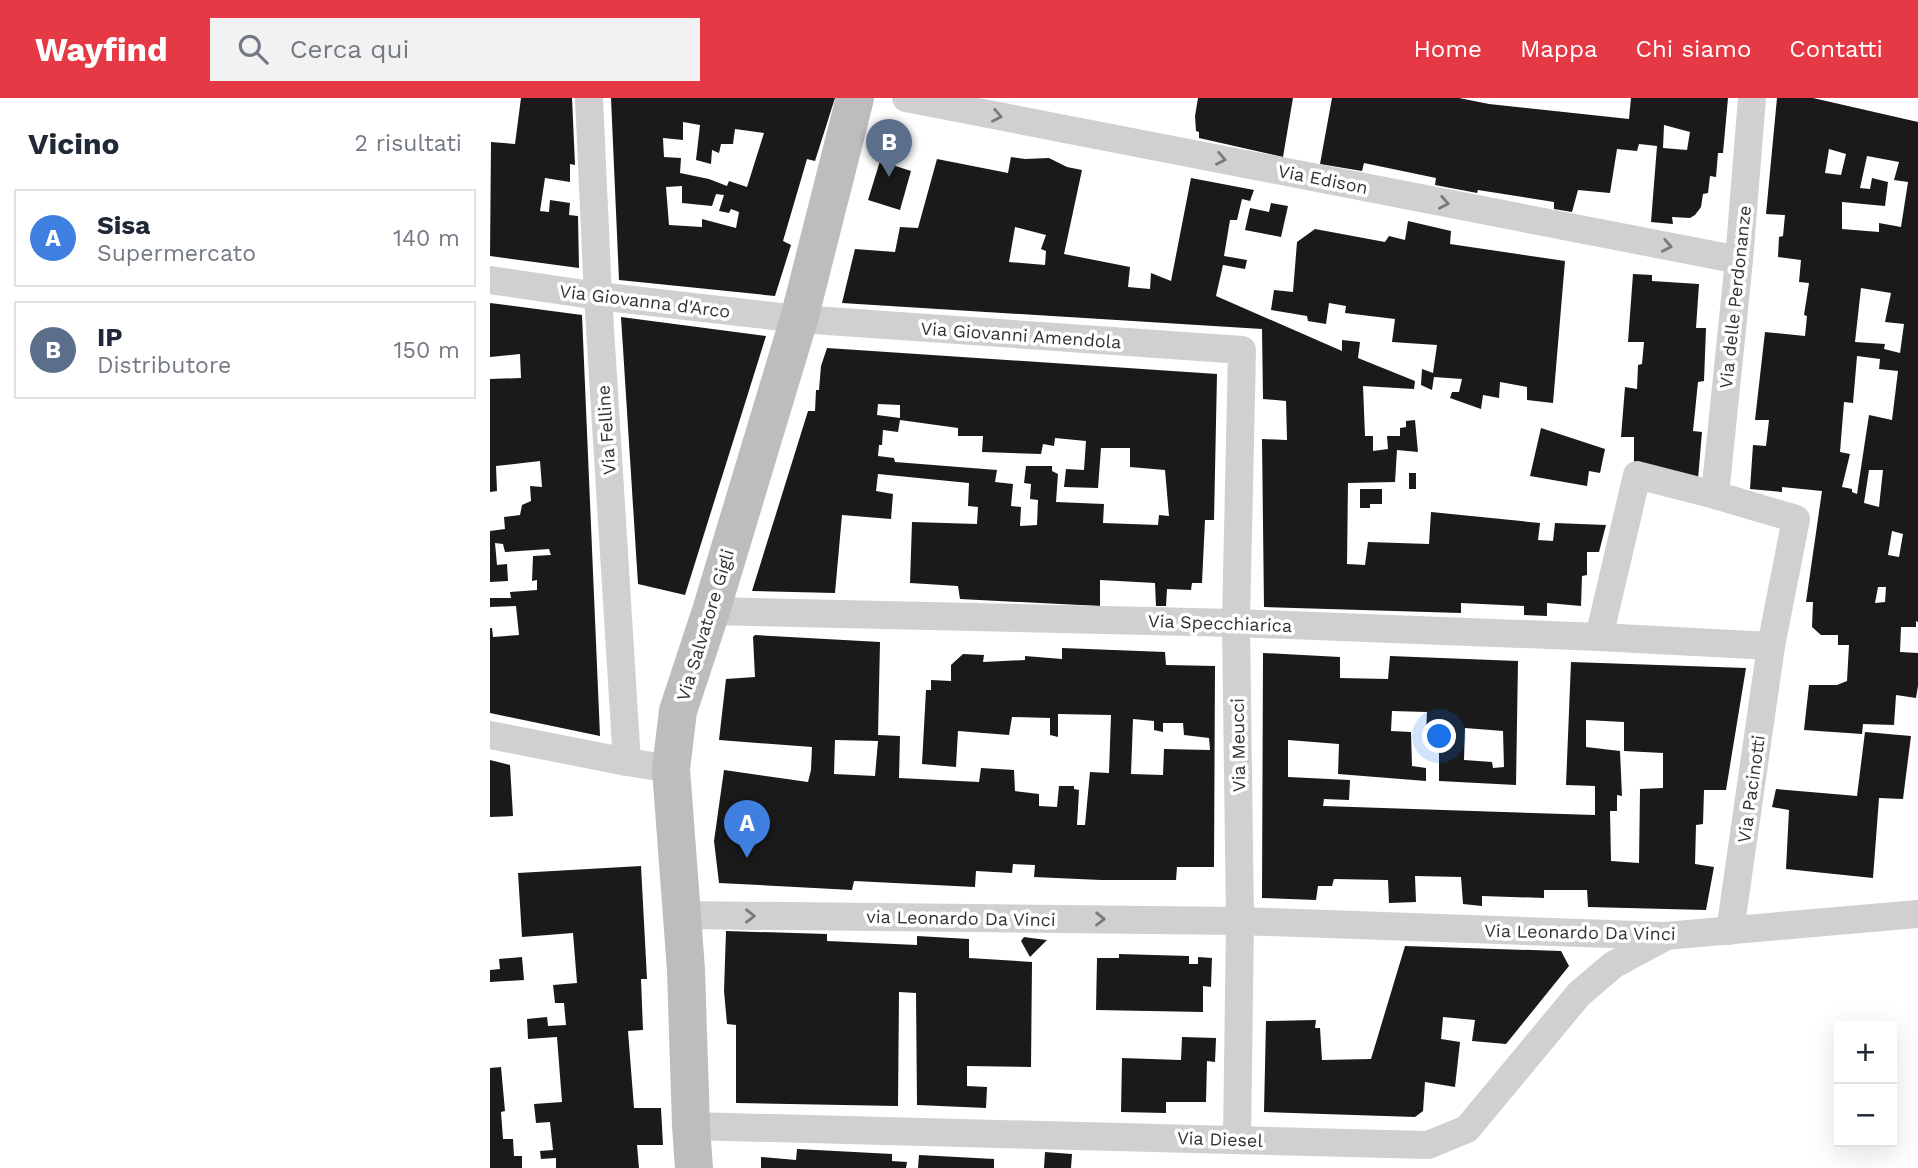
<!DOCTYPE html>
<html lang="it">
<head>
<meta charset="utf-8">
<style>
  :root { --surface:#fff; --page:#f2f2f3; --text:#1f2937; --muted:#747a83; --line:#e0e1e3; --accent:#e63946 }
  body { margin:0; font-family:"Work Sans",sans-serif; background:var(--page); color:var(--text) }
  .controls { position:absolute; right:21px; bottom:21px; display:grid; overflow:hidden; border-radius:0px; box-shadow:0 7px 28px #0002 }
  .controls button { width:63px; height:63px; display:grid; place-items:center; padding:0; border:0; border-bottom:2px solid var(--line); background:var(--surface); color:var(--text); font:35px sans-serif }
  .you { position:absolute; left:950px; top:639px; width:24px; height:24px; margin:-18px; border:5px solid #fff; border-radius:50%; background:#1a73e8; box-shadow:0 0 0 10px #1a73e833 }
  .badge { display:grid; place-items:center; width:46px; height:46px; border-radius:50%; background:var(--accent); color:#fff; font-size:23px; font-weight:700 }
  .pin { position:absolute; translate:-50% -58px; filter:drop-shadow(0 2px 4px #0008) }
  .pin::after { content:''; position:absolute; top:37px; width:24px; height:21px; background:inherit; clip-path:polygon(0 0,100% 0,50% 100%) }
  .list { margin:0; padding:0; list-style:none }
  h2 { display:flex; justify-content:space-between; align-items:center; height:91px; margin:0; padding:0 28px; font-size:30px }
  h2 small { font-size:23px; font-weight:400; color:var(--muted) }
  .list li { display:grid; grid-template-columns:46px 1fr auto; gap:21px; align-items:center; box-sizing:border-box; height:98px; margin:0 14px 14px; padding:0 14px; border:2px solid var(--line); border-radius:0px }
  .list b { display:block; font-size:26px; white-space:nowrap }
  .list p { margin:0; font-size:23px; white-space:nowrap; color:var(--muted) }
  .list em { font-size:23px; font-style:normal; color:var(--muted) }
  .icon { flex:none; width:38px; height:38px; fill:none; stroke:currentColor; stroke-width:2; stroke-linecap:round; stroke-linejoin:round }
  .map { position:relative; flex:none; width:1428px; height:1070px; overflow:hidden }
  header { display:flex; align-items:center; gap:42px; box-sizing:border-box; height:98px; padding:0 35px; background:var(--accent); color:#fff }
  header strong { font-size:33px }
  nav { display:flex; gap:38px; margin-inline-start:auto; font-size:24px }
  .search { width:490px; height:63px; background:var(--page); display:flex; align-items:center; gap:18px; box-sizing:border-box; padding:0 24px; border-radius:0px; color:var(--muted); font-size:26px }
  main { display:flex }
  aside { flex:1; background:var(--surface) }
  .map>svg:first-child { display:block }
  .building { fill:#1a1a1a; fill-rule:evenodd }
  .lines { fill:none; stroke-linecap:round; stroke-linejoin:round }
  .street { stroke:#d0d0d0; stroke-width:28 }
  .secondary { stroke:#bdbdbd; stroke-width:38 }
  .oneway { stroke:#7a7a7a }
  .labels { text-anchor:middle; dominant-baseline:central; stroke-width:7; stroke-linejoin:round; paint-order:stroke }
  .street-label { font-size:18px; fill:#333; stroke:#fff }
</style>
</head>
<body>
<header>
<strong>Wayfind</strong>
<div class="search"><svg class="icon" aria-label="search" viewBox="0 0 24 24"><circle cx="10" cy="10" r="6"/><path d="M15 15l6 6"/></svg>Cerca qui</div>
<nav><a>Home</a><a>Mappa</a><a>Chi siamo</a><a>Contatti</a></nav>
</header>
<main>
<aside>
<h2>Vicino<small>2 risultati</small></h2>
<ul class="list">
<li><span class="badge" style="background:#3f7fe0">A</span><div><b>Sisa</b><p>Supermercato</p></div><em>140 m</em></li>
<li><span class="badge" style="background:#5c6f8a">B</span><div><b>IP</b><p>Distributore</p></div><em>150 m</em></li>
</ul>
</aside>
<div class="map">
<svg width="1428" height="1070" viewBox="0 0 1428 1070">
  <rect width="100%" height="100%" fill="#fff"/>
  <g class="building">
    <path d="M 31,0 L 82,0 L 85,67 L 80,66 L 80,84 L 55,80 L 50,113 L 59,114 L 60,102 L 80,105 L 79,117 L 88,118 L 89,170 L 0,158 L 1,44 L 25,46 Z"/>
    <path d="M 121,0 L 345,0 L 325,63 L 317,61 L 293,143 L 301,147 L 285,198 L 129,182 ZM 193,24 L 210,27 L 206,62 L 221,66 L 222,52 L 229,55 L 231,46 L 243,46 L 245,31 L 274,35 L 257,89 L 239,83 L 237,88 L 219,81 L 190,75 L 191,60 L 174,59 L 173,40 L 193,42 ZM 192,88 L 192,105 L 222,108 L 226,96 L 234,97 L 229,113 L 239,115 L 241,111 L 249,114 L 246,130 L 212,121 L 212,129 L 179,127 L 176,89 Z"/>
    <path d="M 708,0 L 803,0 L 793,59 L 709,40 L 709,34 L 706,33 L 705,18 Z"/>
    <path d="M 842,0 L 969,0 L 999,6 L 1139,21 L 1141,0 L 1238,0 L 1233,55 L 1228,55 L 1226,79 L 1220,78 L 1218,95 L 1213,96 L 1211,109 L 1205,117 L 1200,120 L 1182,119 L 1183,126 L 1161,124 L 1167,48 L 1149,46 L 1147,53 L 1127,51 L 1120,95 L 1088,92 L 1082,114 L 1064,111 L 1064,104 L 988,92 L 987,95 L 945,87 L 946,80 L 874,65 L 872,73 L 830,66 ZM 1174,27 L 1200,34 L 1197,52 L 1173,50 Z"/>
    <path d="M 1287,0 L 1323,0 L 1428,24 L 1428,524 L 1426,523 L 1426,529 L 1411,529 L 1410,554 L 1428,555 L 1428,588 L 1426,600 L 1406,597 L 1404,627 L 1373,626 L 1372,636 L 1314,632 L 1319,587 L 1347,587 L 1357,583 L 1359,547 L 1348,547 L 1348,537 L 1331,537 L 1322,529 L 1323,504 L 1316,504 L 1332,393 L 1292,389 L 1292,394 L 1260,391 L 1263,347 L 1276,348 L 1279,322 L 1265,322 L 1275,234 L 1315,238 L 1317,218 L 1314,217 L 1319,185 L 1309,184 L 1311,162 L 1288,159 L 1289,139 L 1293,138 L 1295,117 L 1276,116 ZM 1339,51 L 1356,56 L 1351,77 L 1335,75 ZM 1377,58 L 1409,64 L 1404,82 L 1418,84 L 1411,129 L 1389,125 L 1389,134 L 1352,131 L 1352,104 L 1395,108 L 1398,84 L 1382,80 L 1380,91 L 1370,90 ZM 1371,190 L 1401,195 L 1395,224 L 1414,226 L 1410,255 L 1394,251 L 1395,246 L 1365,244 ZM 1367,258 L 1390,261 L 1389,271 L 1408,273 L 1402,322 L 1379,317 L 1367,396 L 1362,394 L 1362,391 L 1352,389 L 1360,356 L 1350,354 L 1354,304 L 1363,305 ZM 1379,372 L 1393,372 L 1389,409 L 1374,405 ZM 1402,433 L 1413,436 L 1409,459 L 1398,457 ZM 1388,489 L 1396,489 L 1395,504 L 1385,505 Z"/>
    <path d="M 521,59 L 535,61 L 559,60 L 577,69 L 592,72 L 574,156 L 640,169 L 638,189 L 660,191 L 661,175 L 681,183 L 701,80 L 764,92 L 760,103 L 752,101 L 747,122 L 740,122 L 734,158 L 757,162 L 755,171 L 733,167 L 726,198 L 852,253 L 852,242 L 870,244 L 868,260 L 925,283 L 924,291 L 873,288 L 875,338 L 883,338 L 883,353 L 898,351 L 897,338 L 910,338 L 910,330 L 916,329 L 916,323 L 925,322 L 928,354 L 907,352 L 905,384 L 858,385 L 857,466 L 875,467 L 878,444 L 939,446 L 941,414 L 1050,425 L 1048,442 L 1063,443 L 1065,425 L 1116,427 L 1109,454 L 1097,454 L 1097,477 L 1092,478 L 1091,508 L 1057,505 L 1057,518 L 1034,517 L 1034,508 L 971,505 L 971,515 L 774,509 L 772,341 L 797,342 L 796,303 L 773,301 L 772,231 L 352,205 L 365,151 L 405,154 L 410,129 L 428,130 L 447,61 L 518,75 ZM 525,129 L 556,137 L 551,151 L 556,153 L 555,167 L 519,164 Z"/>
    <path d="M 390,63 L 421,73 L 410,112 L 378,102 Z"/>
    <path d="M 781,105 L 798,108 L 791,139 L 755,132 L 760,110 L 779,114 Z"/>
    <path d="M 918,123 L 961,133 L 960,146 L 1075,163 L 1063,305 L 1037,302 L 1037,289 L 1010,284 L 1009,300 L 993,297 L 991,311 L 960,300 L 962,294 L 969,294 L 972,281 L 944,279 L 942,292 L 931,287 L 932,271 L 943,275 L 947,247 L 902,244 L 905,221 L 855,215 L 856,208 L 839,205 L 836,226 L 818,223 L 817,218 L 781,212 L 784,192 L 803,194 L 807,144 L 825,131 L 895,144 L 899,138 L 915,142 Z"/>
    <path d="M 1143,176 L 1162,177 L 1162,183 L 1209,186 L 1206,230 L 1216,230 L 1214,283 L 1208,284 L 1203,333 L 1212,334 L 1208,381 L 1144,366 L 1144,339 L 1131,339 L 1135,289 L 1147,291 L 1148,267 L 1152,266 L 1154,244 L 1138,244 Z"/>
    <path d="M 0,205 L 92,217 L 110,638 L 0,615 L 0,530 L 2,530 L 3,539 L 29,537 L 26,508 L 0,509 L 0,500 L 21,500 L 20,494 L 47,492 L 47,482 L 42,483 L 43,458 L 61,457 L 59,451 L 15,454 L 13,446 L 5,445 L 7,467 L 17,466 L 18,483 L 0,484 L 0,433 L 15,431 L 14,419 L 30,417 L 32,407 L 41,403 L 40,388 L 52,389 L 50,363 L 6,368 L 7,393 L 0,394 L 0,281 L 31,280 L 30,256 L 0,259 Z"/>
    <path d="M 131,219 L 276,238 L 195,497 L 148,486 Z"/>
    <path d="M 337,250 L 727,276 L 724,422 L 715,422 L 712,485 L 702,485 L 701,492 L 677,491 L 676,508 L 666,508 L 665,485 L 610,482 L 610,508 L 470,501 L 468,488 L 420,485 L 422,424 L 487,426 L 488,409 L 478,408 L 479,385 L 388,376 L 386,393 L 403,396 L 401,421 L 352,417 L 345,495 L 262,493 L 318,313 L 325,313 L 326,292 L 329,292 L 331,268 ZM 388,306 L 410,307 L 410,320 L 387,317 ZM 410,322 L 468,330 L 468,338 L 493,338 L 492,354 L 551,356 L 553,346 L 564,348 L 565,340 L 596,343 L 594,372 L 576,371 L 574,389 L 608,390 L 611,350 L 640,350 L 640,369 L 675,372 L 679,418 L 669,417 L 668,427 L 613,425 L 614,406 L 566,404 L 568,376 L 562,373 L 562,368 L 536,368 L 534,385 L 541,386 L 540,401 L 548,402 L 547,427 L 530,428 L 531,409 L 521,408 L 523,386 L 505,384 L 507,372 L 405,364 L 404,360 L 388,358 L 389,347 L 392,347 L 393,332 L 408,334 Z"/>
    <path d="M 1051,330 L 1115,351 L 1110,375 L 1099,373 L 1097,388 L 1040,378 Z"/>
    <rect x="919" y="375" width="7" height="16"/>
    <path d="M 870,391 L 892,391 L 892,406 L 880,406 L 880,410 L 870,410 Z"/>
    <path d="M 265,537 L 390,544 L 388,637 L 410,638 L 409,680 L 489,684 L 491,670 L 524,672 L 525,693 L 549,696 L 549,708 L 567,709 L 569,688 L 584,688 L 584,691 L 589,692 L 587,727 L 595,727 L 600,674 L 619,675 L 621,617 L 568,616 L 568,639 L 560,637 L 560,620 L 522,619 L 519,637 L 468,633 L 466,669 L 432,666 L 436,592 L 441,592 L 441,582 L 461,583 L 461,567 L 473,556 L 494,557 L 493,564 L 535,562 L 535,558 L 572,561 L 572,550 L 675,554 L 676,567 L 725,568 L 724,769 L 687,769 L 686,782 L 611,782 L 544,779 L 545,767 L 523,766 L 522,775 L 486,773 L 485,789 L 364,783 L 362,792 L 229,785 L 224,743 L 234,672 L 318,684 L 321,672 L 322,649 L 229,642 L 236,581 L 265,579 L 263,539 ZM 643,621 L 664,623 L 664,632 L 673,634 L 673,625 L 693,625 L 694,637 L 719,640 L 720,652 L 674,651 L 673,677 L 641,676 ZM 345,642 L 388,643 L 385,678 L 344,676 Z"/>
    <path d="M 773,555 L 850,559 L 850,580 L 898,581 L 900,558 L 1028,563 L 1026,687 L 949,683 L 949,634 L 936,634 L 937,614 L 902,613 L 901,633 L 921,634 L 922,668 L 936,670 L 936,683 L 848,676 L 849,646 L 798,642 L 798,679 L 860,682 L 859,702 L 834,701 L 833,708 L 1105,717 L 1105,688 L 1076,687 L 1081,564 L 1256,570 L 1236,692 L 1214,692 L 1213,726 L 1206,727 L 1205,766 L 1224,769 L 1216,812 L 1098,809 L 1097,792 L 1054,792 L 1054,800 L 992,798 L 992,808 L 973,806 L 971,779 L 925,778 L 926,804 L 899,805 L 898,782 L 844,781 L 842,788 L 828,788 L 826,802 L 772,800 ZM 1096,622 L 1134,624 L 1134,653 L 1173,655 L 1173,690 L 1150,691 L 1149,765 L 1121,763 L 1120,713 L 1127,713 L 1127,697 L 1132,698 L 1130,653 L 1096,649 ZM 975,630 L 1013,633 L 1014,669 L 1003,670 L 1002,664 L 974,662 Z"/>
    <path d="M 1375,634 L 1421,638 L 1413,701 L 1389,700 L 1383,780 L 1296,771 L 1299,712 L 1282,709 L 1286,691 L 1367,698 Z"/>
    <path d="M 0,662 L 20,667 L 23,718 L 0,719 Z"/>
    <path d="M 151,768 L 157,881 L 151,881 L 153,932 L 138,933 L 144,1010 L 171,1010 L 173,1047 L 147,1047 L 149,1070 L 66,1070 L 66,1060 L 51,1061 L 50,1053 L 63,1052 L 60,1024 L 46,1025 L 44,1006 L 72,1004 L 67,939 L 38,941 L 37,921 L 57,919 L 58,928 L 76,927 L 74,905 L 65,905 L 63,887 L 87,885 L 83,835 L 32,839 L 28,775 Z"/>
    <path d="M 236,833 L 337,836 L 337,843 L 427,847 L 427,838 L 479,841 L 479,860 L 542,864 L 541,969 L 477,968 L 477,988 L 497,989 L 496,1010 L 427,1007 L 426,895 L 409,894 L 408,1008 L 246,1005 L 246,927 L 237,926 L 234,893 Z"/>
    <path d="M 534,839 L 541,840 L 557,842 L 540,859 L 531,843 Z"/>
    <path d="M 915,848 L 1071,853 L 1079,868 L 1016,946 L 982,943 L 985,922 L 953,919 L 951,941 L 970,944 L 965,989 L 935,984 L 933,1013 L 925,1019 L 774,1014 L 776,923 L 826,922 L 825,930 L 830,930 L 832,962 L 881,961 Z"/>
    <path d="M 629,856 L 699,858 L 699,866 L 708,866 L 708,859 L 722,860 L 721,889 L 713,888 L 713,914 L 606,912 L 607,860 L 629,860 Z"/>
    <path d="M 32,859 L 34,882 L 0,884 L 0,872 L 10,871 L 9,861 Z"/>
    <path d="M 692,939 L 726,940 L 725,964 L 717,963 L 716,1004 L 676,1004 L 676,1015 L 631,1014 L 632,960 L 691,962 Z"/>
    <path d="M 11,969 L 15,1013 L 11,1014 L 13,1041 L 23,1041 L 24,1058 L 32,1058 L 32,1070 L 0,1070 L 0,970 Z"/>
    <path d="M 307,1051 L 402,1056 L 402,1063 L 417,1064 L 416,1070 L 271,1070 L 271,1059 L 306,1062 Z"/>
    <path d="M 555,1054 L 582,1056 L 581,1070 L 554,1070 Z"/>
    <path d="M 429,1057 L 504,1061 L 504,1070 L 428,1070 Z"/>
  </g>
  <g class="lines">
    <g class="street">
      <path d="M 99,0 L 108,198 L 137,664"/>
      <path d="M 416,0 L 1249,162"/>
      <path d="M 0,182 L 108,198 L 309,221 L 752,252 L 746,525 L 750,823 L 747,1042"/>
      <path d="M 1225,397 L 1249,162 L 1262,0"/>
      <path d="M 221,513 L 746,525 L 1109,539 L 1281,548"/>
      <path d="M 1109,539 L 1147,377 L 1225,397 L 1306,421 L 1281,548 L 1240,833"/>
      <path d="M 0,637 L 137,664 L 181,671"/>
      <path d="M 192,817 L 750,823 L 1175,838 L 1428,816"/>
      <path d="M 201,1028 L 938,1047 L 977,1031 L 1089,896 L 1123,867 L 1173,840"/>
    </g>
    <path class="secondary" d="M 204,1070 L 201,1028 L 196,872 L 181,671 L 188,613 L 221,513 L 309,221 L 365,0"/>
  </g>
  <defs><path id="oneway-chevron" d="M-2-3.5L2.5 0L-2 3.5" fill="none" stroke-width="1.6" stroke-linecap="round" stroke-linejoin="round" transform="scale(1.75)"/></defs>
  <g class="oneway">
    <use href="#oneway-chevron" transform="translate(507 18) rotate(11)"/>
    <use href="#oneway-chevron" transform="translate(731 61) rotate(11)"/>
    <use href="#oneway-chevron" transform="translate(954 105) rotate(11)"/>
    <use href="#oneway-chevron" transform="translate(1177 148) rotate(11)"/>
    <use href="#oneway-chevron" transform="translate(260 818) rotate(1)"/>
    <use href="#oneway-chevron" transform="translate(610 821) rotate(1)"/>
  </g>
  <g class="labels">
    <g class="street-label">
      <text transform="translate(833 81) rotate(11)">Via Edison</text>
      <text transform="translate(1245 199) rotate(-84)">Via delle Perdonanze</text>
      <text transform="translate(155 203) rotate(7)">Via Giovanna d'Arco</text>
      <text transform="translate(531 237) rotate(4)">Via Giovanni Amendola</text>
      <text transform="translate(116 332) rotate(-94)">Via Felline</text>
      <text transform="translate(730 525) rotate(2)">Via Specchiarica</text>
      <text transform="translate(215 527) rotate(-73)">Via Salvatore Gigli</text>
      <text transform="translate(748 647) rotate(-91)">Via Meucci</text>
      <text transform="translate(1261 691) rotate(-82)">Via Pacinotti</text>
      <text transform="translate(471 820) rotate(1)">via Leonardo Da Vinci</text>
      <text transform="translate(1090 834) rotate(1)">Via Leonardo Da Vinci</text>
      <text transform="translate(730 1041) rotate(2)">Via Diesel</text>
    </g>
  </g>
</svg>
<div class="controls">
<button>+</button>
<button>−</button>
</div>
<div class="you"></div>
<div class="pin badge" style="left:257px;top:760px;background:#3f7fe0">A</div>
<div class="pin badge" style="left:399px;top:79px;background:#5c6f8a">B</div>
</div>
</main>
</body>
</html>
